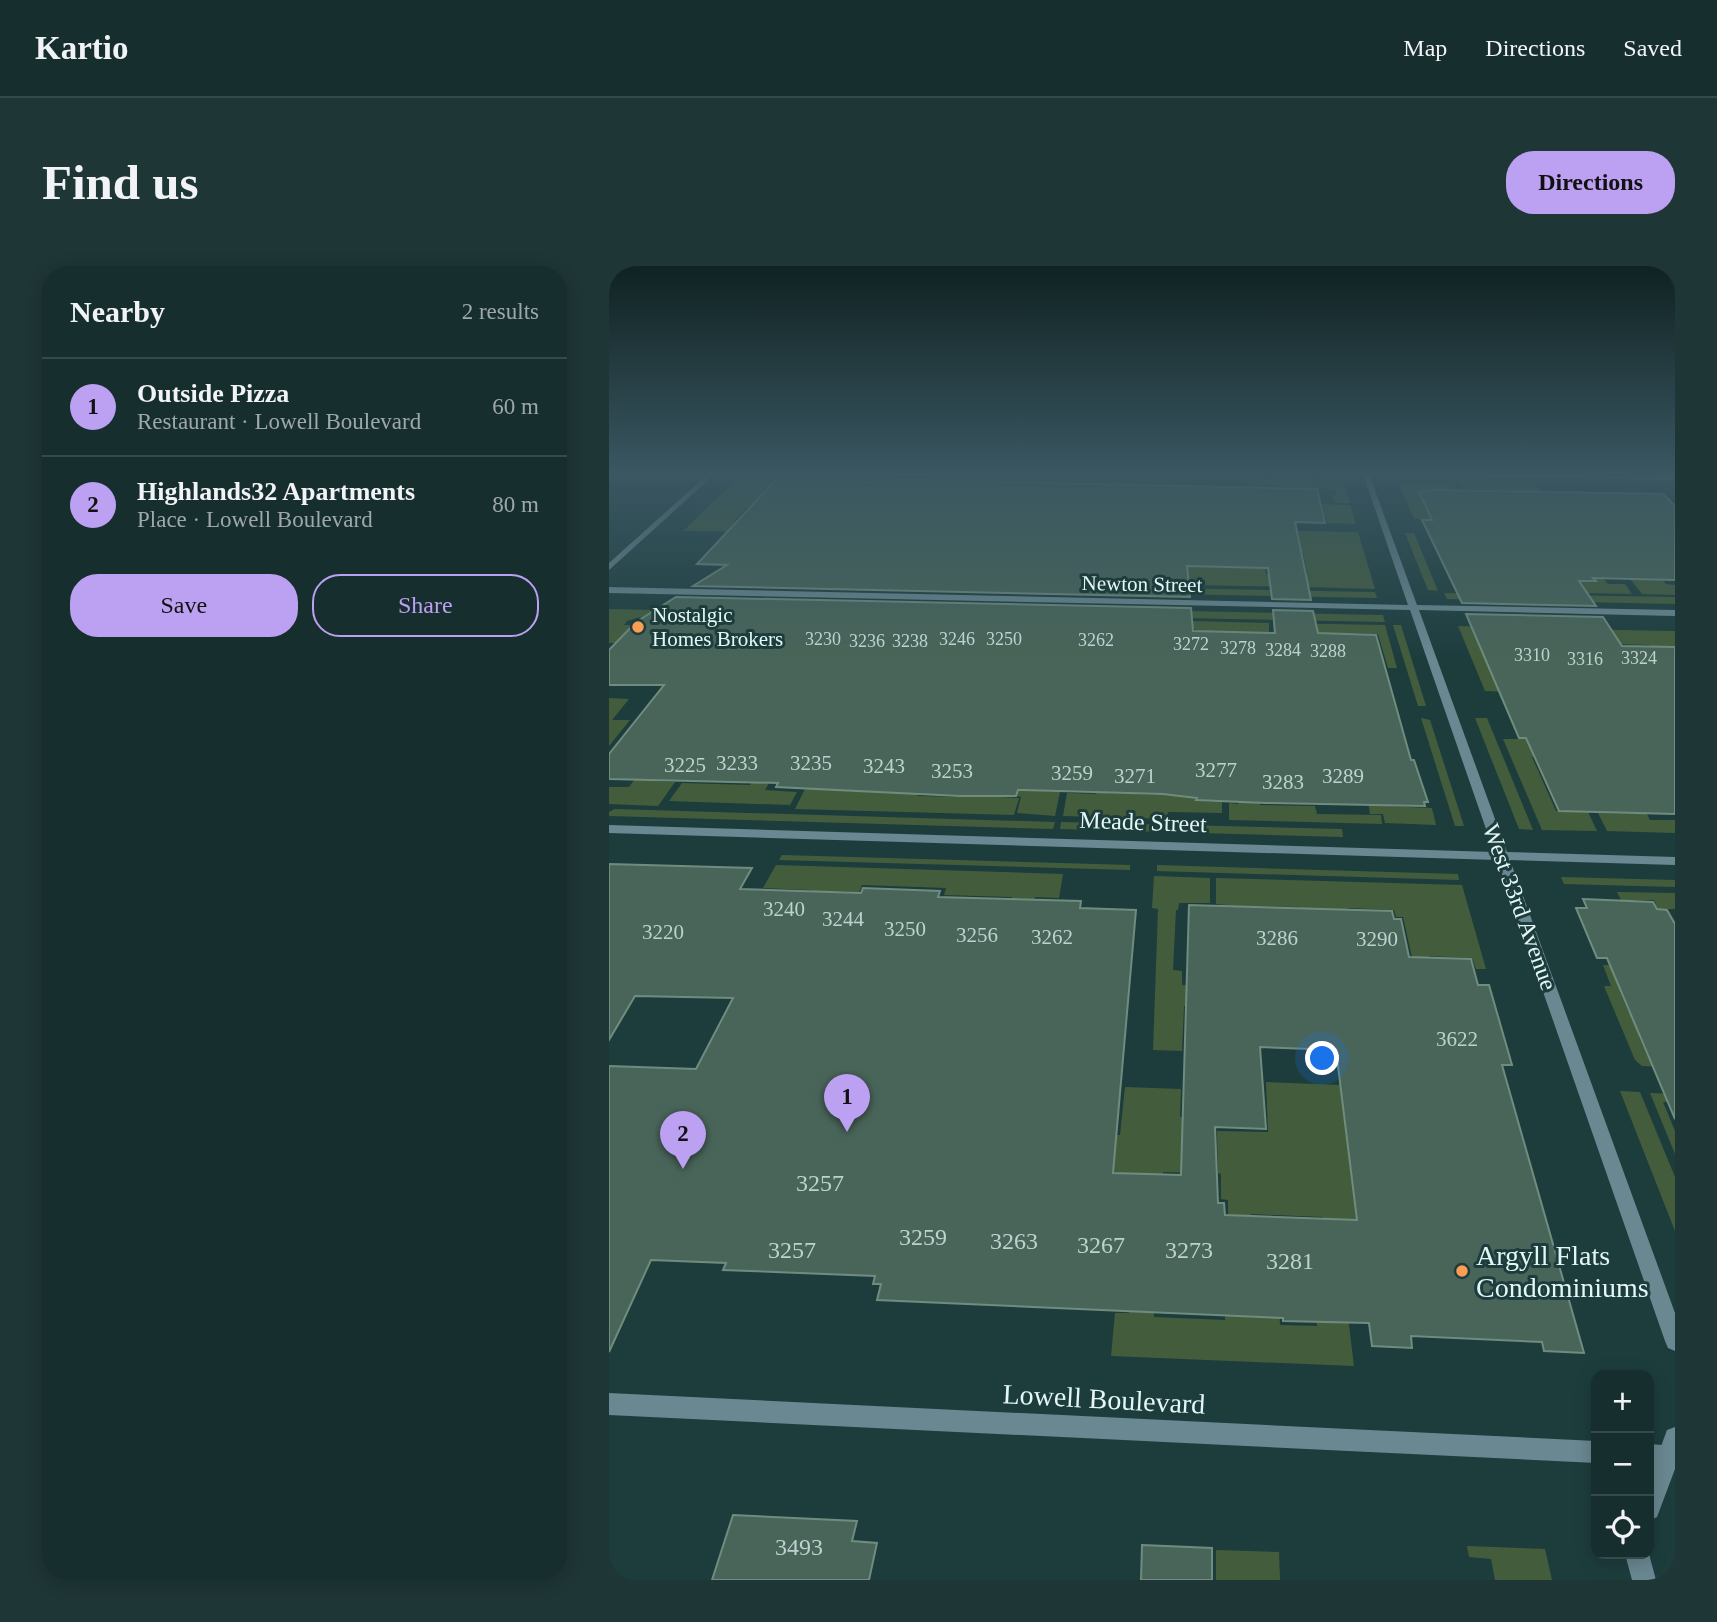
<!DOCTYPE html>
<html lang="en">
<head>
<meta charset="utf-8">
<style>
  :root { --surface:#162e2e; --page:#1f3636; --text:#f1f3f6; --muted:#9ea8aa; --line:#354a4a; --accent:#bca0f2 }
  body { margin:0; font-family:"Times New Roman",serif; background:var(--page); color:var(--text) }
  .controls { position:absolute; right:21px; bottom:21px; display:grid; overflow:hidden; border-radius:14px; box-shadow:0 4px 18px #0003 }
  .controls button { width:63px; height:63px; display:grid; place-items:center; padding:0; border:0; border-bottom:2px solid var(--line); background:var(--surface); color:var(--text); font:35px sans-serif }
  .you { position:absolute; left:714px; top:793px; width:24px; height:24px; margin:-18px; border:5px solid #fff; border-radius:50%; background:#1a73e8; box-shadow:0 0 0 10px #1a73e833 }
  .badge { display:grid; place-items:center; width:46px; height:46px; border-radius:50%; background:var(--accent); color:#111; font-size:23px; font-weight:700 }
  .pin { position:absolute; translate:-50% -58px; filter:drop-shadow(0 2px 4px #0008) }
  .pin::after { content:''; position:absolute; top:37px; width:24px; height:21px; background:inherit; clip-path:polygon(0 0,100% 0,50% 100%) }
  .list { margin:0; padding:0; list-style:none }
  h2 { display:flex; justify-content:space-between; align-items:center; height:91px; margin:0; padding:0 28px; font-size:30px }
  h2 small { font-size:23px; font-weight:400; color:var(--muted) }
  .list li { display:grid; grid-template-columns:46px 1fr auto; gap:21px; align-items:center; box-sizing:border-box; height:98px; padding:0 28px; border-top:2px solid var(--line) }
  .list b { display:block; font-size:26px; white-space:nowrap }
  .list p { margin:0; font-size:23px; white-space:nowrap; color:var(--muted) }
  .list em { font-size:23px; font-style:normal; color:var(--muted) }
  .actions { display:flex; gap:14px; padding:21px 28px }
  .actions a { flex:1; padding:16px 0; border:2px solid var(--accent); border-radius:28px; text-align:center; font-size:24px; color:var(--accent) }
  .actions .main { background:var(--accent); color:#111 }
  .icon { flex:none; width:38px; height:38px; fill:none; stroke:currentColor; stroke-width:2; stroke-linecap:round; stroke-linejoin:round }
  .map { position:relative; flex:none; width:1066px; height:1314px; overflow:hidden; border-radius:28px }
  header { display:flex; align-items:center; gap:42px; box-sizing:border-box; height:98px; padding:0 35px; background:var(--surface); border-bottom:2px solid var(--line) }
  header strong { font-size:33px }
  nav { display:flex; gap:38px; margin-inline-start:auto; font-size:24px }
  .intro { display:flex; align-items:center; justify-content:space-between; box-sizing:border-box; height:168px; padding:0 42px }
  h1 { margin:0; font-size:49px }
  .button { padding:18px 32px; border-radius:28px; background:var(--accent); color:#111; font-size:24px; font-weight:700 }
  main { display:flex; gap:42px; padding:0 42px }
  aside { flex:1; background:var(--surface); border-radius:28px; box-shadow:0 4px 18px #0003 }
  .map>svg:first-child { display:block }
  .green { fill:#435d3c; fill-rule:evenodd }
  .building { fill:#496559; stroke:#6f8c7f; stroke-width:2; fill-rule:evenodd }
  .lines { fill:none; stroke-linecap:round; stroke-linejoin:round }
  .minor { fill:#6a8892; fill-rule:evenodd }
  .tertiary { fill:#6a8892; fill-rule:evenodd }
  .poi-dot { fill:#fc9d54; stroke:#1d3d3d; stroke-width:2.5 }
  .labels { text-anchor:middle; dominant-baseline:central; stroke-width:6; stroke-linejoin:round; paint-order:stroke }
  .far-number-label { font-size:18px; fill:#bdd2ce }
  .far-street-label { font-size:21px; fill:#e4f6f5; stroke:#1d3d3d }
  .far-poi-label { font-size:21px; fill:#e4f6f5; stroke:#1d3d3d; text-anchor:start }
  .number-label { font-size:21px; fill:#bdd2ce }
  .street-label { font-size:24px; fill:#e4f6f5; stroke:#1d3d3d }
  .near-number-label { font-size:24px; fill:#bdd2ce }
  .near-poi-label { font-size:28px; fill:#e4f6f5; stroke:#1d3d3d; text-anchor:start }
  .near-street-label { font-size:28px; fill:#e4f6f5; stroke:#1d3d3d }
</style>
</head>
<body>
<header>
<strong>Kartio</strong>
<nav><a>Map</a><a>Directions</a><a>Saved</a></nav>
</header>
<div class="intro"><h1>Find us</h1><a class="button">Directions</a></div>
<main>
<aside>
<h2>Nearby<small>2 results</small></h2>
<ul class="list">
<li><span class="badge">1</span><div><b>Outside Pizza</b><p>Restaurant · Lowell Boulevard</p></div><em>60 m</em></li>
<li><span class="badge">2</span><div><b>Highlands32 Apartments</b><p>Place · Lowell Boulevard</p></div><em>80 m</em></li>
</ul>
<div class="actions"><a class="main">Save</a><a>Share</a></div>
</aside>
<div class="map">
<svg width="1066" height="1314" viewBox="0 0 1066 1314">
  <rect width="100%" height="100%" fill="#1d3d3d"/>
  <g class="green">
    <path d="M 133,208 L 307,208 L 305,212 L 265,212 L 252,229 L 213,243 L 137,242 L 125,256 L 164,266 L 74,265 Z"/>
    <path d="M 318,208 L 450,210 L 448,215 L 433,215 L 431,218 L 359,217 L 359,214 L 315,214 Z"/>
    <path d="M 406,208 L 732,210 L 733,213 Z"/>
    <path d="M 451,210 L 556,212 L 556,217 L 528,217 L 508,220 L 496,216 L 461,216 L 456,232 L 444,234 Z"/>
    <path d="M 787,211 L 1066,216 L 1066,218 L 788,214 Z"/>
    <path d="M 628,213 L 734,215 L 741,237 L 726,237 L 724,230 L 728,229 L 726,223 L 693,222 L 696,237 L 710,237 L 713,249 L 689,248 L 689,254 L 686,254 L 685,249 L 660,248 L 661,258 L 630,257 L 629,244 L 639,244 L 642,238 L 647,238 L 645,221 ZM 653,219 L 683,221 L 685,238 L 682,241 L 652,239 L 649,221 Z"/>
    <path d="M 789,216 L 844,217 L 849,226 L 809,225 L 817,244 L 855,245 L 835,254 L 805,253 Z"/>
    <path d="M 851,217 L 926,218 L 931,225 L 924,225 L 912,240 L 902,224 L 854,223 Z"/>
    <path d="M 713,238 L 741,239 L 747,258 L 718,257 Z"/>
    <path d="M 689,265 L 749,266 L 766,323 L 696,321 L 694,309 L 698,308 L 694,287 L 683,287 L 682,283 L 692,283 Z"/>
    <path d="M 796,267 L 805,267 L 829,325 L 819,324 Z"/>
    <path d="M 579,275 L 596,275 L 596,301 L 634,302 L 634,285 L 655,287 L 657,308 L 666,308 L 694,321 L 579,319 Z"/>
    <path d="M 1038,295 L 1057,318 L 1066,319 L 1066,329 L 1033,328 L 1021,313 L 1048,314 Z"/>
    <path d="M 987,313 L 995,313 L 999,318 L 1016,318 L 1023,328 L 970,327 L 963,315 L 989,316 Z"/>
    <path d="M 252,316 L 766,326 L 768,332 L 249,322 Z"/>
    <path d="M 835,327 L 1066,331 L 1066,338 L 838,333 Z"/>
    <path d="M 424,342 L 774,349 L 776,356 L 422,349 Z"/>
    <path d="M 0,343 L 104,345 L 61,351 L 31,351 L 18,355 L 15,359 L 23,359 L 14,370 L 21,377 L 0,377 Z"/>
    <path d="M 545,354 L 660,357 L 660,366 L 655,367 L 658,399 L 648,399 L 646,369 L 613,365 L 613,397 L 610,400 L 684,402 L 684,398 L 693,398 L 690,372 L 673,371 L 672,367 L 665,367 L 664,357 L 776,359 L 788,402 L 779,402 L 769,368 L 734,367 L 735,372 L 699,368 L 704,399 L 741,398 L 749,434 L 647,432 L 646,415 L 610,414 L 609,431 L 591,431 L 592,398 L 600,397 L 601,367 L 587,366 L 586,363 L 544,362 Z"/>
    <path d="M 784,359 L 792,359 L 817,440 L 809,440 Z"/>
    <path d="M 849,360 L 874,361 L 867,372 L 880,401 L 889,401 L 930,427 L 876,425 Z"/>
    <path d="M 961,363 L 1066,365 L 1066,381 L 1055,381 L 1066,415 L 1041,379 L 1002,378 Z"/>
    <path d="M 0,432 L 20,433 L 3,454 L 21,454 L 0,480 Z"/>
    <path d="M 812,452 L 821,454 L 855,560 L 846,560 Z"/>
    <path d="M 866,452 L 878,452 L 924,564 L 910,563 Z"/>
    <path d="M 170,471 L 188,471 L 156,524 L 188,526 L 181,539 L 60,535 L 73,517 L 141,519 Z"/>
    <path d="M 894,473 L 934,473 L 948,491 L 923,491 L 947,545 L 979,546 L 988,565 L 933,564 Z"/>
    <path d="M 50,481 L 67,481 L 43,515 L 66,516 L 49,540 L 0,538 L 0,521 L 20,521 Z"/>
    <path d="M 441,489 L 433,525 L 451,526 L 446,550 L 408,547 L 412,531 L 408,530 L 409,525 L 415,525 L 424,491 Z"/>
    <path d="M 552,492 L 586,531 L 586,535 L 613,536 L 613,547 L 559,546 L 558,553 L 454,550 L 458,527 L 487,528 L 493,494 L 503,494 L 499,527 L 549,529 Z"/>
    <path d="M 648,492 L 651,539 L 706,540 L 708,548 L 772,549 L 773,558 L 620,554 L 620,537 L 629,538 L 629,532 Z"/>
    <path d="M 764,494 L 775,540 L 823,542 L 827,559 L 776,557 L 774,548 L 761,548 L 759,535 Z"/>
    <path d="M 215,518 L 309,527 L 308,530 L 353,531 L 356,524 L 373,524 L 372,530 L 410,532 L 405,549 L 186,543 L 196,523 L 212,524 Z"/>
    <path d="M 6,543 L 446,556 L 444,563 L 0,550 L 0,546 Z"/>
    <path d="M 989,547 L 1038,548 L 1041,554 L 1066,554 L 1066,567 L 998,565 Z"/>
    <path d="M 452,556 L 733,563 L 734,571 L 451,563 Z"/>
    <path d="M 173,589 L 521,599 L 521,604 L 170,594 Z"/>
    <path d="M 167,599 L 454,608 L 450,632 L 426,631 L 424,638 L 402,637 L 403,631 L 335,629 L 337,622 L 253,619 L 250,626 L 221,625 L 219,628 L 201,628 L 202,624 L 154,622 Z"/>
    <path d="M 548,599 L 849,608 L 850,614 L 548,605 Z"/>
    <path d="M 545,610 L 601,612 L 601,637 L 570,637 L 569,644 L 567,644 L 564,704 L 573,705 L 573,719 L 601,720 L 601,740 L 575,740 L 573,785 L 544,784 L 549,643 L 543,642 Z"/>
    <path d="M 952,611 L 1066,614 L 1066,621 L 955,618 Z"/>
    <path d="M 607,612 L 853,619 L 877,703 L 867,703 L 863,692 L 820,690 L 824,710 L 807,709 L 794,651 L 787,651 L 785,644 L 739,642 L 740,649 L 691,648 L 690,641 L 639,640 L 639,647 L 619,646 L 618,639 L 607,638 Z"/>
    <path d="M 1008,626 L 1066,627 L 1066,643 L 1049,643 L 1045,634 L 1018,634 L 1022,642 L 1016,642 Z"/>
    <path d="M 994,699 L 1027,700 L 1066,727 L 1011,726 L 1020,747 L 1028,748 L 1039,771 L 1030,771 L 1040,794 L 1058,794 L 1061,801 L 1033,800 L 1026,794 L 995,720 L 1002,720 Z"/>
    <path d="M 657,816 L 731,819 L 759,1048 L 723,1046 L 714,951 L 642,948 L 645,1038 L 620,1037 L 619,934 L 612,933 L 612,908 L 609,907 L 608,865 L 659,866 Z"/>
    <path d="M 516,821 L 572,823 L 571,851 L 582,851 L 600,907 L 554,906 L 554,931 L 471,914 L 456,868 L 511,869 Z"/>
    <path d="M 1011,825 L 1031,826 L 1066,911 L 1066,965 Z"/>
    <path d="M 1041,827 L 1066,828 L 1066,836 L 1054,836 L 1066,865 L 1066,888 Z"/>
    <path d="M 521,1035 L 545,1035 L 545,1051 L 616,1054 L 616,1040 L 670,1043 L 671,1059 L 708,1060 L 707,1049 L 739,1051 L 745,1100 L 502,1090 L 506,1047 L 520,1047 Z"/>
    <path d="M 858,1280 L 936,1283 L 943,1314 L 886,1314 L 882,1293 L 860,1291 Z"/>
    <path d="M 607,1284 L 670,1286 L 671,1314 L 607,1314 Z"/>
  </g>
  <g class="building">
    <path d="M 268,213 L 708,223 L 716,257 L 686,256 L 702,334 L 663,333 L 659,302 L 578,300 L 581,331 L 84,320 L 118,299 L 88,298 L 167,214 L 266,216 Z"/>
    <path d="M 822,224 L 1054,228 L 1066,240 L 1066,314 L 984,312 L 987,315 L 970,315 L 987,340 L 853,337 L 813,254 L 823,254 L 810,226 Z"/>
    <path d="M 67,331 L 582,342 L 584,365 L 666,367 L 664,344 L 704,345 L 709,367 L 767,369 L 802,494 L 805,494 L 819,536 L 815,536 L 816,540 L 657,537 L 587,534 L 588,532 L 554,528 L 414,524 L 409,524 L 407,530 L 351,530 L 167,521 L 169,517 L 0,513 L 0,488 L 55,419 L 0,419 L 0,384 L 27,356 Z"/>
    <path d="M 857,348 L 994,351 L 1013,380 L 1066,381 L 1066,548 L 950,545 L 917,472 L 910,472 Z"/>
    <path d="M 0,598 L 143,602 L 131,623 L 252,627 L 254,622 L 331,625 L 329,631 L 472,635 L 471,642 L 527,644 L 504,907 L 572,909 L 580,639 L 783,645 L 785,653 L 792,653 L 800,691 L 862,693 L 869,719 L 880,719 L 903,799 L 893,799 L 975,1087 L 935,1085 L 933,1076 L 802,1070 L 803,1082 L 763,1080 L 760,1057 L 674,1055 L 674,1052 L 268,1034 L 272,1018 L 264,1018 L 266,1010 L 114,1004 L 117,997 L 42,994 L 0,1086 L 0,800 L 87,803 L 124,732 L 26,730 L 0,774 ZM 651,781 L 727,784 L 748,954 L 616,949 L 615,937 L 609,937 L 606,861 L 657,863 Z"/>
    <path d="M 974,633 L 1044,636 L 1048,643 L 1058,644 L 1066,658 L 1066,853 L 998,692 L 988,692 L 967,642 L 978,642 Z"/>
    <path d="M 124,1249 L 248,1255 L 243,1275 L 268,1277 L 260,1314 L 103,1314 Z"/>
    <path d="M 533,1279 L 603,1282 L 603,1314 L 532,1314 Z"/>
  </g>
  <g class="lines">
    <g class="minor">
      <path d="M 754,208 L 760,208 L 808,339 L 1066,344 L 1066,350 L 810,344 L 898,586 L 1066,591 L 1066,599 L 901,594 L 1066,1047 L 1066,1085 L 1059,1082 L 1056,1075 L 888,594 L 0,567 L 0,559 L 885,586 L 801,344 L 0,327 L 0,321 L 799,339 Z"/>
      <path d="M 812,208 L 1066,210 L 1066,214 L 815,210 Z"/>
      <path d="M 1066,1161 L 1066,1203 L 1048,1251 L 1040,1255 L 1040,1213 L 1058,1164 Z"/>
      <path d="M 1016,1288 L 1040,1288 L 1047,1314 L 1023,1314 Z"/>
    </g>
    <g class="tertiary">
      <path d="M 99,208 L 106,208 L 0,304 L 0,297 Z"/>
      <path d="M 0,1127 L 987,1175 L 987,1197 L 0,1149 Z"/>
      <path d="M 1040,1178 L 1066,1180 L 1066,1202 L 1040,1200 Z"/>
    </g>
  </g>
  <linearGradient id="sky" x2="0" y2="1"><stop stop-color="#102222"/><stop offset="0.53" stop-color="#3a5762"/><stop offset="1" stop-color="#3a5762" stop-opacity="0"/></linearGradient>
  <rect width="1066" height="392" fill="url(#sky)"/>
  <g class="poi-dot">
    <circle cx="29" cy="361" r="7"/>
    <circle cx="853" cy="1005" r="7"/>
  </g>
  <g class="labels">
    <g class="far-number-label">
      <text x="214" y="373">3230</text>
      <text x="348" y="373">3246</text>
      <text x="395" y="373">3250</text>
      <text x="487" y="374">3262</text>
      <text x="258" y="375">3236</text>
      <text x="301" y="375">3238</text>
      <text x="582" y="378">3272</text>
      <text x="629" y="382">3278</text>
      <text x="674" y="384">3284</text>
      <text x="719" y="385">3288</text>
      <text x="923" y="389">3310</text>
      <text x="1030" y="392">3324</text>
      <text x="976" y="393">3316</text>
    </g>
    <g class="far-street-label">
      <text transform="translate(533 318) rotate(1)">Newton Street</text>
    </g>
    <g class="far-poi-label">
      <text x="43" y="349">Nostalgic<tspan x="43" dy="24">Homes Brokers</tspan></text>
    </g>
    <g class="number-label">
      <text x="128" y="497">3233</text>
      <text x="202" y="497">3235</text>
      <text x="76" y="499">3225</text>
      <text x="275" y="500">3243</text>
      <text x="607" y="504">3277</text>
      <text x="343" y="505">3253</text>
      <text x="463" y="507">3259</text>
      <text x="526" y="510">3271</text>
      <text x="734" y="510">3289</text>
      <text x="674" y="516">3283</text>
      <text x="175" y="643">3240</text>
      <text x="234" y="653">3244</text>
      <text x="296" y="663">3250</text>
      <text x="54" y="666">3220</text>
      <text x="368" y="669">3256</text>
      <text x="443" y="671">3262</text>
      <text x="668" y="672">3286</text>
      <text x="768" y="673">3290</text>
      <text x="848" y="773">3622</text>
    </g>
    <g class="street-label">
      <text transform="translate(534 556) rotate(2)">Meade Street</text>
      <text transform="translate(911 641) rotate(70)">West 33rd Avenue</text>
    </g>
    <g class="near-number-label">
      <text x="211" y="917">3257</text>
      <text x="314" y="971">3259</text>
      <text x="405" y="975">3263</text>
      <text x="492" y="979">3267</text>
      <text x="183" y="984">3257</text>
      <text x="580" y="984">3273</text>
      <text x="681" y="995">3281</text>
      <text x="190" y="1281">3493</text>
    </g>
    <g class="near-poi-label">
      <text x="867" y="989">Argyll Flats<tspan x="867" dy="32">Condominiums</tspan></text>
    </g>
    <g class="near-street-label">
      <text transform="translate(495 1133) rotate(3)">Lowell Boulevard</text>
    </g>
  </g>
</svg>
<div class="controls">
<button>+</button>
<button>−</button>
<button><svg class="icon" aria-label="locate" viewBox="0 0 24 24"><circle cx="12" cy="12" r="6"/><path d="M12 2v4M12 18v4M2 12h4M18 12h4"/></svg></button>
</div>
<div class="you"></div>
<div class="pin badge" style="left:238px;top:866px">1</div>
<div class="pin badge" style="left:74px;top:903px">2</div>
</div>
</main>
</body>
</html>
